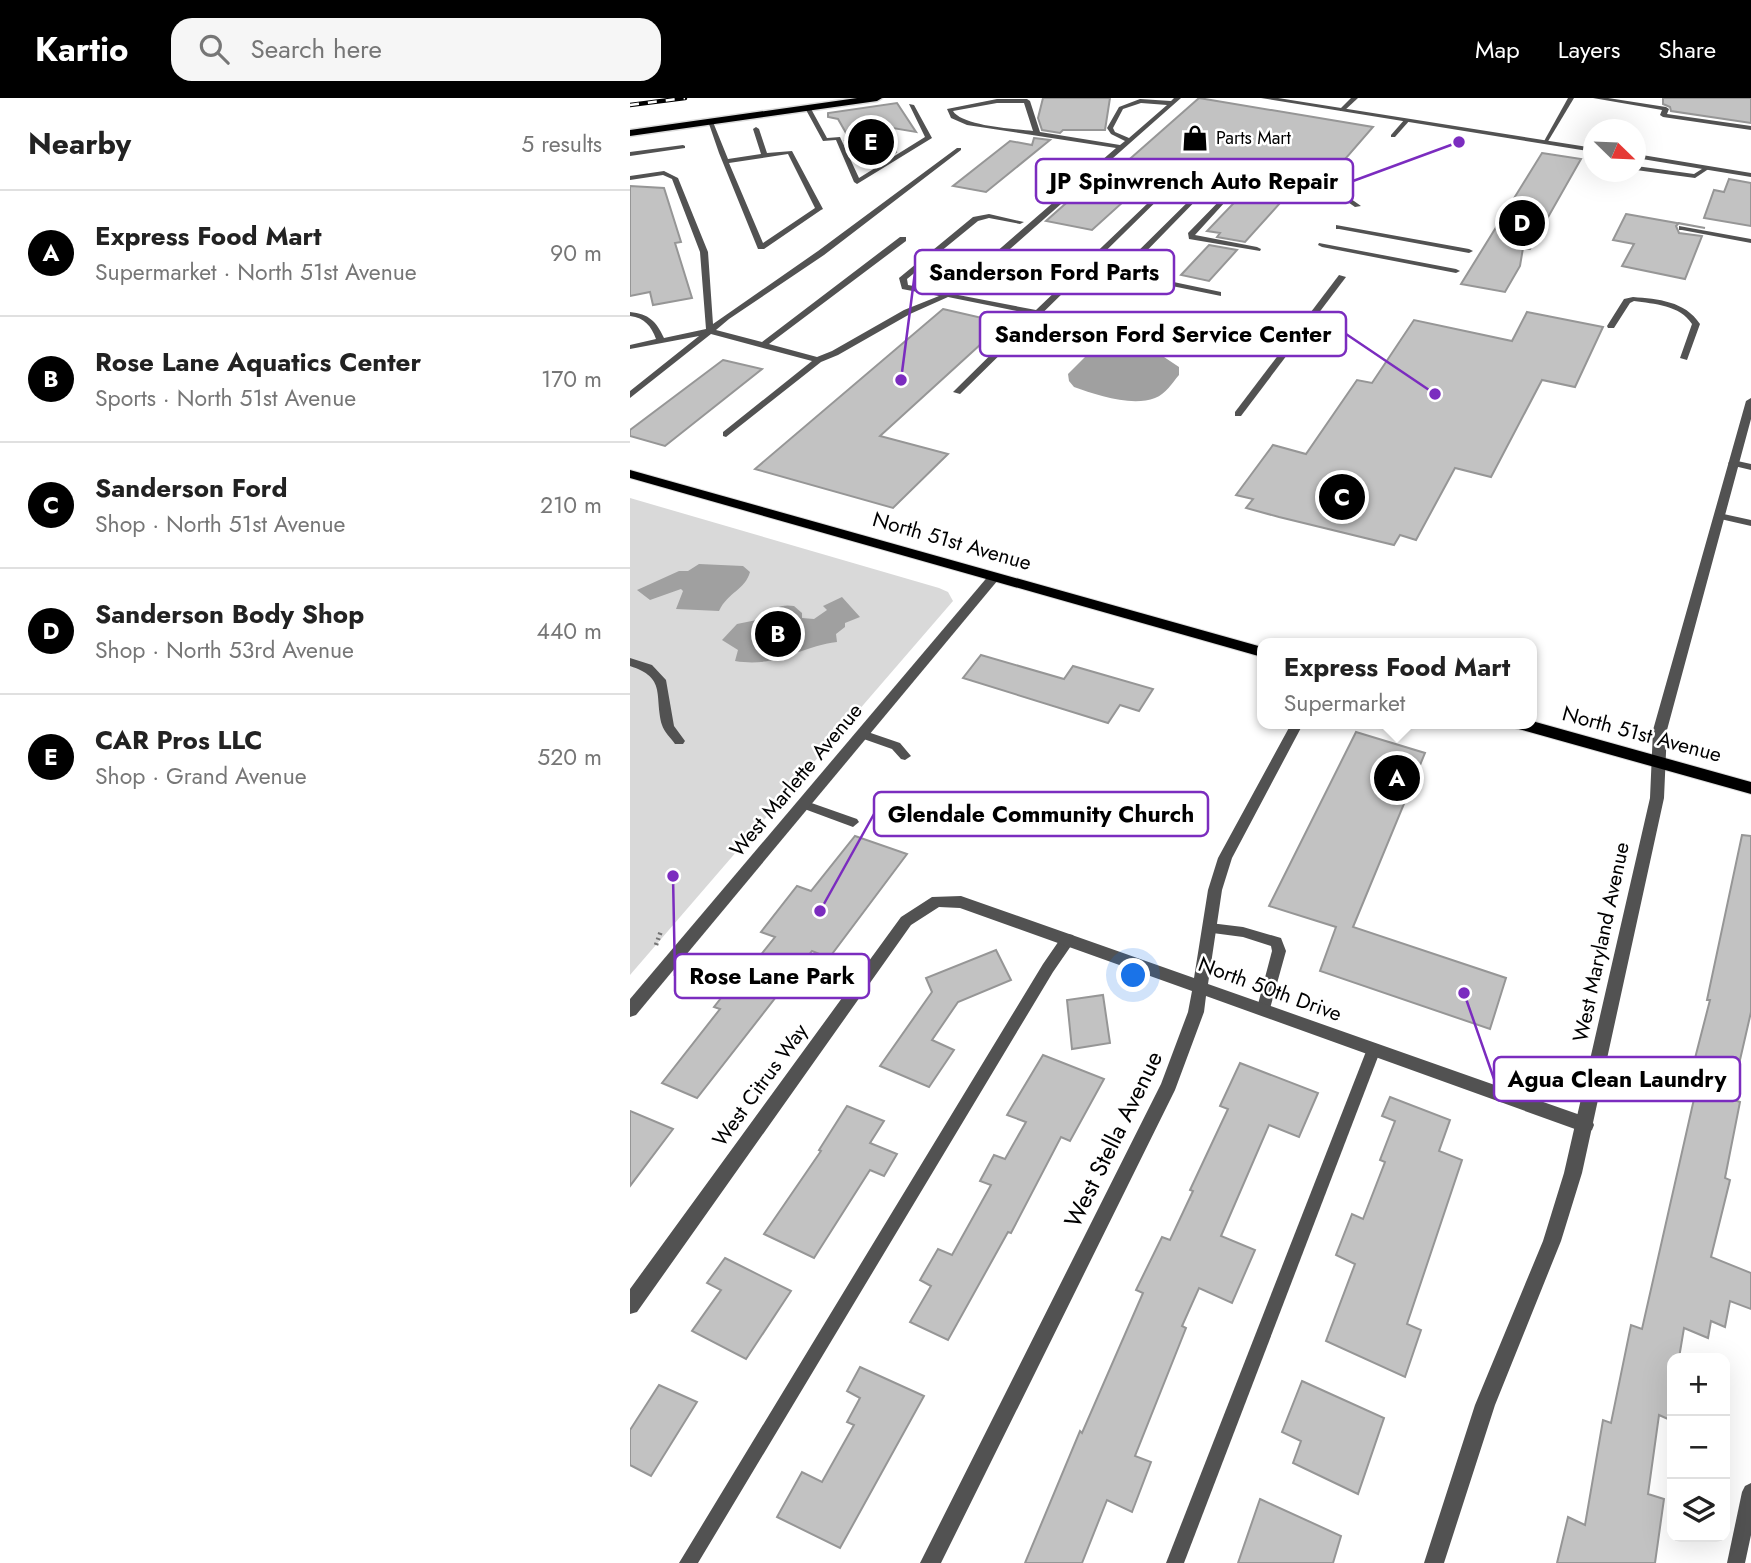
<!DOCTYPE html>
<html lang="en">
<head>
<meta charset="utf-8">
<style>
  :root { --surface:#fff; --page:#f6f6f6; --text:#222; --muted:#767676; --line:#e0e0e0; --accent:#000 }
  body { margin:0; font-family:Jost,sans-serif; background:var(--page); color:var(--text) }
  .controls { position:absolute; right:21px; bottom:21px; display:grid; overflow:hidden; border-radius:14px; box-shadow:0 7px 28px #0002 }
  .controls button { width:63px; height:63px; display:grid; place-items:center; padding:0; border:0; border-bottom:2px solid var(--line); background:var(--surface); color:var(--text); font:35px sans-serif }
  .compass { position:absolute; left:953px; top:21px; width:63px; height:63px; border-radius:50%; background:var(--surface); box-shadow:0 7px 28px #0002; rotate:113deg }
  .you { position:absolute; left:504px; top:878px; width:24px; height:24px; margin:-18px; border:5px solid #fff; border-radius:50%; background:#1a73e8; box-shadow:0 0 0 10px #1a73e833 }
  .badge { display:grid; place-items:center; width:46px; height:46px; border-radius:50%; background:var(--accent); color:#fff; font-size:23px; font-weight:700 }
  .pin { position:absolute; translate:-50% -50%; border:4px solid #fff; box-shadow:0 2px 7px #0006 }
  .popup { position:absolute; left:627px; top:540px; width:280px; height:91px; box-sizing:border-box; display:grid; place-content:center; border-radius:14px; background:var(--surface); filter:drop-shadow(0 2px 5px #0005); font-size:23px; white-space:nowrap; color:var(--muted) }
  .popup b { font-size:26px; color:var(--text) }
  .popup::after { content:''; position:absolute; left:50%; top:100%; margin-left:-14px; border:14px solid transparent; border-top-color:var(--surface) }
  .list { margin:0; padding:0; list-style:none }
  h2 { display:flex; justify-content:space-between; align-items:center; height:91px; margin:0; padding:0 28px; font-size:30px }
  h2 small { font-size:23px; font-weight:400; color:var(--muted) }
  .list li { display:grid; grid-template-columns:46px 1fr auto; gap:21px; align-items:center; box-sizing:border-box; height:126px; padding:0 28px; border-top:2px solid var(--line) }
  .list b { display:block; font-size:26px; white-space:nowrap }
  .list p { margin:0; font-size:23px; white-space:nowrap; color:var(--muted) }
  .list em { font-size:23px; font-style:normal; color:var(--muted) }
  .icon { flex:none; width:38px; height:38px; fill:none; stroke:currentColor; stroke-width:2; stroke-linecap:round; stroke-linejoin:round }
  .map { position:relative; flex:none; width:1121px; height:1465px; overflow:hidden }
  header { display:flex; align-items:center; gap:42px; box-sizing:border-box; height:98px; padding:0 35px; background:var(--accent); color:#fff }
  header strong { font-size:33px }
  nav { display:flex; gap:38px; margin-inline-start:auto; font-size:24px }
  .search { width:490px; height:63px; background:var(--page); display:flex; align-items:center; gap:18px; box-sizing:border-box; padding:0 24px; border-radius:21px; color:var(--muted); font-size:26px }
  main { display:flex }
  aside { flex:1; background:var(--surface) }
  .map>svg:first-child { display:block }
  .green { fill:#d9d9d9 }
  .water { fill:#a0a0a0 }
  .building { fill:#c2c2c2; stroke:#969696; stroke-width:2 }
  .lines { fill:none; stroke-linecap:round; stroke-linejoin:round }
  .primary-casing { stroke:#dbdbdb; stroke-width:2 }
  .trunk-casing { stroke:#dbdbdb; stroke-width:3 }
  .path { stroke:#747474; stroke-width:4.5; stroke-dasharray:2 3.5; stroke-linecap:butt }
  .service { fill:#525252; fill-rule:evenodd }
  .minor { fill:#525252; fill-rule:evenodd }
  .tertiary { fill:#525252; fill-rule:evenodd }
  .primary { fill:#000; fill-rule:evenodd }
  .trunk { fill:#000; fill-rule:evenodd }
  .rail-casing { stroke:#000; stroke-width:4.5 }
  .rail { stroke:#fff; stroke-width:2.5; stroke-dasharray:9; stroke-linecap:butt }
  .labels { text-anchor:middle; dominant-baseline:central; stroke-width:5; stroke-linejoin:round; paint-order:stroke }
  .far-poi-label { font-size:18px; fill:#000; stroke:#fff; text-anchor:start }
  .street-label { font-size:21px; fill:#000; stroke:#fff }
  .near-street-label { font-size:24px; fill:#000; stroke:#fff }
  .leader { fill:none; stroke:#7b2cbf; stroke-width:2.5 }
  .callout-dot { fill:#7b2cbf; stroke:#fff; stroke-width:2.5 }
  .callout { fill:#fff; stroke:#7b2cbf; stroke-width:2.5 }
  .callout-label { font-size:23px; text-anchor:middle; font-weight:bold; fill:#000 }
</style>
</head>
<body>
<header>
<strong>Kartio</strong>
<div class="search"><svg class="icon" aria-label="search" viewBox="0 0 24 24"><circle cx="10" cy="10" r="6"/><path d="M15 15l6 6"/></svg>Search here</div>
<nav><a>Map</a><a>Layers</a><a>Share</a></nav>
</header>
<main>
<aside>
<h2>Nearby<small>5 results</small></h2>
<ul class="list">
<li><span class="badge">A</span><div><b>Express Food Mart</b><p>Supermarket · North 51st Avenue</p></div><em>90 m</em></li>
<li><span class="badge">B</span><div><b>Rose Lane Aquatics Center</b><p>Sports · North 51st Avenue</p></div><em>170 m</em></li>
<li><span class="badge">C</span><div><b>Sanderson Ford</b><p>Shop · North 51st Avenue</p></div><em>210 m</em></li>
<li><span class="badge">D</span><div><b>Sanderson Body Shop</b><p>Shop · North 53rd Avenue</p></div><em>440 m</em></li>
<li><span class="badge">E</span><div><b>CAR Pros LLC</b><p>Shop · Grand Avenue</p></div><em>520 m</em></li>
</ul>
</aside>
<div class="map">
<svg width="1121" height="1465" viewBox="0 0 1121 1465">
  <rect width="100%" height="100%" fill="#fff"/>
  <path class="green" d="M 0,400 L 309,490 L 318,494 L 323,503 L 0,877 Z"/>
  <g class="water">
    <path d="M 478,248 L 531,257 L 549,269 L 549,277 C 542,285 536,296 525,300 C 502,309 466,297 444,289 L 439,283 L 438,276 L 458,256 Z"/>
    <path d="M 69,466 L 113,468 L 120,474 C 115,492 98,494 89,513 L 46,511 L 53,493 L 51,491 L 20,502 L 7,492 L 49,473 L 58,473 Z"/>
    <path d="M 212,499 L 230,519 L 215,525 L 215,529 L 206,536 L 207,544 C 168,549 148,570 105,563 L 108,552 L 92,542 L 107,526 L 137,520 C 141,509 153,506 164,508 L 172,515 L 172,520 L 184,521 L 197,512 L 193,508 Z"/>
  </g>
  <g class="building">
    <path d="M 413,0 L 480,0 L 475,32 L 433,32 L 430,35 L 412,32 L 408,20 Z"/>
    <path d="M 569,0 L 743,29 L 697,82 L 675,78 L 667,87 L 555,64 L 531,87 L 515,84 L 462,132 L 416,123 L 470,75 L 468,89 Z"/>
    <path d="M 1033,0 L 1121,0 L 1121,25 L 1041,13 L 1040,9 L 1033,6 Z"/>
    <path d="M 267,5 L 286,34 L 251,28 L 266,54 L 257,59 L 225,64 L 215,43 L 220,42 L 208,21 L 198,19 L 198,15 Z"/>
    <path d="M 404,40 L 420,42 L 356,94 L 323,88 L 380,43 L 402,47 Z"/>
    <path d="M 912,55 L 951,61 L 900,151 L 893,150 L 890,168 L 875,194 L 831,186 Z"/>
    <path d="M 1099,81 L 1121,85 L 1121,128 L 1074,120 L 1084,92 L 1094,94 Z"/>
    <path d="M 0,88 L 34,90 L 51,144 L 45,145 L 62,200 L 23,207 L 20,194 L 0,198 Z"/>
    <path d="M 620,88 L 659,95 L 615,144 L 587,139 L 590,135 L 577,133 Z"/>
    <path d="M 996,116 L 1075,130 L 1049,125 L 1046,128 L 1049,135 L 1072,138 L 1055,181 L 992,168 L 1004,146 L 983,142 Z"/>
    <path d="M 579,147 L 607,152 L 579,183 L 551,177 Z"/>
    <path d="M 313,211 L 374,225 L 250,338 L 318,356 L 263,410 L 125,371 Z"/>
    <path d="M 897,214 L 973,229 L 945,289 L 912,282 L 861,379 L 825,370 L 786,442 L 770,437 L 764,447 L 649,419 L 616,410 L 623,401 L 606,397 L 643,347 L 676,356 L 727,282 L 742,285 L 784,222 L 882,243 Z"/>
    <path d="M 93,262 L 132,271 L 35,348 L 0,338 L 0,332 Z"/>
    <path d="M 351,557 L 434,581 L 443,568 L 523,591 L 509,613 L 490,607 L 478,625 L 333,580 Z"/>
    <path d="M 726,634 L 795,655 L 723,829 L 876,880 L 860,931 L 690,873 L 706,829 L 639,808 Z"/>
    <path d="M 1112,737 L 1121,738 L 1121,914 L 1101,1001 L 1110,1004 L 1095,1080 L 1100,1082 L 1081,1159 L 1121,1175 L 1121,1211 L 1100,1203 L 1095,1229 L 1081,1223 L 1078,1240 L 1054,1230 L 1049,1260 L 1042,1260 L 1042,1296 L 1038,1321 L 1029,1317 L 1018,1396 L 1034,1401 L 1025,1465 L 927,1465 L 938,1419 L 955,1427 L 973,1322 L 981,1325 L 1001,1227 L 1012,1231 L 1071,970 L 1063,968 L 1080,902 L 1077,902 Z"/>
    <path d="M 225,738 L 277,756 L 199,860 L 182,853 L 67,1000 L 32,985 L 90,911 L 84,909 L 110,876 L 114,878 L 145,839 L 131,834 L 167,788 L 181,793 Z"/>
    <path d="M 366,852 L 381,882 L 328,904 L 302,942 L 324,952 L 299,989 L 250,968 L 302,894 L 296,880 Z"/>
    <path d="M 473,897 L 480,945 L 442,951 L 437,902 Z"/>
    <path d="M 413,957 L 474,981 L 440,1043 L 431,1039 L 381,1135 L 378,1134 L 318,1242 L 280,1224 L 301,1188 L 290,1182 L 308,1151 L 322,1157 L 361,1087 L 350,1083 L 364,1057 L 375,1061 L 396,1024 L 377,1017 Z"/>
    <path d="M 610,965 L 688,995 L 669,1039 L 639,1027 L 591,1138 L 625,1152 L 602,1205 L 569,1190 L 552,1228 L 556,1230 L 505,1358 L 521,1364 L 502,1414 L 477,1402 L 452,1465 L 395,1465 L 450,1333 L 452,1335 L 513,1195 L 506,1192 L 532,1139 L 540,1142 L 563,1093 L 560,1092 L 598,1011 L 590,1008 Z"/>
    <path d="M 760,999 L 820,1022 L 809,1053 L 832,1062 L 777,1226 L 791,1232 L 775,1279 L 696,1243 L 725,1166 L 706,1157 L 722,1116 L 733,1121 L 755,1064 L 750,1062 L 765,1023 L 752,1018 Z"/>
    <path d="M 217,1008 L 254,1023 L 240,1045 L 267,1056 L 254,1078 L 240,1072 L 184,1160 L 134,1136 L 191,1053 L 189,1052 Z"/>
    <path d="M 0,1013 L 43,1031 L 0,1088 Z"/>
    <path d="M 95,1160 L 161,1193 L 116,1261 L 62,1233 L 91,1192 L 77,1185 Z"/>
    <path d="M 230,1269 L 294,1298 L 210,1450 L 147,1419 L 172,1374 L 192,1384 L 224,1327 L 217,1324 L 230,1300 L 217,1293 Z"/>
    <path d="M 672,1283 L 754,1320 L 728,1396 L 663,1365 L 671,1343 L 652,1334 Z"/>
    <path d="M 29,1287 L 67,1304 L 21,1378 L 0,1367 L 0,1332 Z"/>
    <path d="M 630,1401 L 711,1438 L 703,1465 L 608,1465 Z"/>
  </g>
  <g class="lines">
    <g class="primary-casing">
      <g id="primary">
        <path d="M 0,372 L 632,549 L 632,559 L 0,380 Z"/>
        <path d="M 902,623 L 1121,684 L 1121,696 L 885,630 L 883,626 L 902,626 Z"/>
      </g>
    </g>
    <g class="trunk-casing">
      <path id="trunk" d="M 227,0 L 252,0 L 247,3 L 0,38 L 0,32 Z"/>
    </g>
    <path class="path" d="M 26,847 L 31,833"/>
    <g class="service">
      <path d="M 544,0 L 551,0 L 363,166 L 323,196 L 406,212 L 542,82 L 568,73 L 717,98 L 731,108 L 725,109 L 715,102 L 568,77 L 546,84 L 330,296 L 323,294 L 402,216 L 318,199 L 280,216 L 208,257 L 191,264 L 96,339 L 93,338 L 93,334 L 182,263 L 81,236 L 0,300 L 0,293 L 69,238 L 0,251 L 0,247 L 26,241 C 21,228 15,220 0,218 L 0,214 C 19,216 26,223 34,240 L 76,231 L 70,154 L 42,81 L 33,77 L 0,82 L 0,78 L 34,73 L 48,80 L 78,154 L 83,226 L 188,153 L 327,50 L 331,50 L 331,52 L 194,157 L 99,221 L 86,232 L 132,244 L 270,139 L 276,139 L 276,143 L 139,246 L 187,259 L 202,253 L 274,212 L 309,198 L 272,191 L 269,180 L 343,119 L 359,116 L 394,124 L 390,126 L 359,120 L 348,123 L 277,181 L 278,187 L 316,194 L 357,162 L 486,50 L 337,27 L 321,20 L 317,11 L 367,1 L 397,1 L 400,3 L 410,34 L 490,47 L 495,43 L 481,36 L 477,30 L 489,9 L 510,1 L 541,3 ZM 367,5 L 394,5 L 403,33 C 385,31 332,28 323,13 ZM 511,5 L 537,7 L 499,40 L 485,34 L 483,30 L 493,11 Z"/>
      <path d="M 721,0 L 728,0 L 714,13 L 710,13 L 710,11 Z"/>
      <path d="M 938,0 L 944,0 L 917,45 L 913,45 Z"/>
      <path d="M 963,0 L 978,0 L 1036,9 L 1039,11 L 1037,16 L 1121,28 L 1121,32 L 1033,19 L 1030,17 L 1032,12 Z"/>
      <path d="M 279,6 L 284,7 L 302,40 L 227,86 L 224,84 L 206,42 L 193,43 L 175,10 L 180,9 L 197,40 L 210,39 L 229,80 L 295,39 Z"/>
      <path d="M 775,21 L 780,22 L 765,39 L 761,39 L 761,37 Z"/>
      <path d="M 78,23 L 83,24 L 98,61 L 131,56 L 123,31 L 126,29 L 129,31 L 137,55 L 162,53 L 193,111 L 191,112 L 134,151 L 128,151 L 89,55 ZM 158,56 L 185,110 L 133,145 L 99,65 Z"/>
      <path d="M 53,47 L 55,48 L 55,50 L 0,58 L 0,54 Z"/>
      <path d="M 1006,68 L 1064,76 L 1075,69 L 1080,70 L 1065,80 L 1006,72 Z"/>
      <path d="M 580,82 L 605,88 L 606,92 L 565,137 L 627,149 L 631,151 L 630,153 L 559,141 L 558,135 L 600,92 L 582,86 L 496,174 L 591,194 L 591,198 L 488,177 L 488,173 Z"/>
      <path d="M 706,127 L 839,151 L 843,153 L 839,155 L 709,131 L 706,131 Z"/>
      <path d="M 1049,128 L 1121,141 L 1121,145 L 1052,132 L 1049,132 Z"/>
      <path d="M 689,145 L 826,171 L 830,173 L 826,175 L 692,149 L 688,147 Z"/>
      <path d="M 709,177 L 716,179 L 611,318 L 605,318 L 605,314 Z"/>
      <path d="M 1003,199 C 1028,201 1055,203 1070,226 L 1057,262 L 1050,260 L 1062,226 C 1050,207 1024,206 1004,203 L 1000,205 L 984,230 L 978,230 L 977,228 L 994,201 Z"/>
      <path d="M 1103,362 L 1121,366 L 1121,372 L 1100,367 L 1098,365 Z"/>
      <path d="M 1089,415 L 1121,422 L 1121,428 L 1086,420 L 1086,416 Z"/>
      <path d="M 0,560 L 22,567 L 36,582 L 44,628 L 55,643 L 53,646 L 45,646 C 41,640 34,634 32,627 C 24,597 37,580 0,568 Z"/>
      <path d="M 232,632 L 270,645 L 281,658 L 275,662 L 271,661 L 262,651 L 228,639 L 226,636 Z"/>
      <path d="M 173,702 L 227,721 L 229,724 L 223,729 L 169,709 L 167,706 L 169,703 Z"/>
      <path d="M 580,825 L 613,829 L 651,840 L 656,853 L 639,914 L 634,916 L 629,914 L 627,910 L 642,853 L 641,848 L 613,839 L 575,834 L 573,830 L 575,826 Z"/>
      <path d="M 438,836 L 443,837 L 445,841 L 443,845 L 423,874 L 68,1465 L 49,1465 L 413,866 L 433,837 Z"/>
      <path d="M 744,945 L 749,947 L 751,951 L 554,1465 L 536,1465 L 737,951 L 739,947 Z"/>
      <path d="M 1121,1385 L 1121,1437 L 1115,1465 L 1097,1465 L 1112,1394 L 1115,1388 Z"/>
    </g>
    <g class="minor">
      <path d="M 631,0 L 648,0 L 964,50 L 964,54 Z"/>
      <path d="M 1006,56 L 1121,75 L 1121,79 L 1006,60 Z"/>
      <path d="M 364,475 L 368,476 L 368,482 L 6,917 L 0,919 L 0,901 L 360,476 Z"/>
      <path d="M 661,626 L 673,626 L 602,760 L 592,792 L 578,886 L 956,1019 L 962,1022 L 964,1027 L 962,1032 L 956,1035 L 576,898 L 574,914 L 545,992 L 311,1465 L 290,1465 L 531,986 L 558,914 L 562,893 L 330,810 L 309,809 L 281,827 L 7,1214 L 0,1216 L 0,1191 L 271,819 L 302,799 L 331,798 L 564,880 L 578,792 L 588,760 Z"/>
    </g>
    <path class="tertiary" d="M 1121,300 L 1121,321 L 1037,632 L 1034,700 L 952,1075 L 931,1143 L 865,1307 L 814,1465 L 794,1465 L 845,1307 L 913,1143 L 934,1075 L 1020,700 L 1023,632 L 1116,303 Z"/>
    <use href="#primary" class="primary"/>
    <use href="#trunk" class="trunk"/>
    <g class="rail-casing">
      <path id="rail" d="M 0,7 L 55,0"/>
    </g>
    <use href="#rail" class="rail"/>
  </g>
  <defs>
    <g id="shop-bare" transform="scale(2.1)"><path d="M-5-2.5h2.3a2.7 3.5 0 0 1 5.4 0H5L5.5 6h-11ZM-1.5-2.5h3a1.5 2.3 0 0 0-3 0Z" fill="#000" stroke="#fff" stroke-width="2.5" paint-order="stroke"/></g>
  </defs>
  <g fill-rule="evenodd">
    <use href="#shop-bare" x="565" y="40"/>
  </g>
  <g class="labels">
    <g class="far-poi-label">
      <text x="586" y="40">Parts Mart</text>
    </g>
    <g class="street-label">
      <text transform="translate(322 443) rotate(16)">North 51st Avenue</text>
      <text transform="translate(1012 636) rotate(15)">North 51st Avenue</text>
      <text transform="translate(166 682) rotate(-50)">West Marlette Avenue</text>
      <text transform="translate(971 844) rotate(-78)">West Maryland Avenue</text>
      <text transform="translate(640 891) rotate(20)">North 50th Drive</text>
      <text transform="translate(130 987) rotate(-54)">West Citrus Way</text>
    </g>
    <g class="near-street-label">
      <text transform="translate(483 1041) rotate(-64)">West Stella Avenue</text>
    </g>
  </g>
  <path class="leader" d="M829 44L723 83M271 282L285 174M805 296L716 236M190 813L244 716M43 778L45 878M834 895L864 981"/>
  <g class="callout-dot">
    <circle cx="829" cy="44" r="7"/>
    <circle cx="271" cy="282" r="7"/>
    <circle cx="805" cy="296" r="7"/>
    <circle cx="190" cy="813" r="7"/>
    <circle cx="43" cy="778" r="7"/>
    <circle cx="834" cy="895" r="7"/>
  </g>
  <g class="callout">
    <rect x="406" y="61" width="317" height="44" rx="7"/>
    <rect x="285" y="152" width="259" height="44" rx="7"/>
    <rect x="350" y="214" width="366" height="44" rx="7"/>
    <rect x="244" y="694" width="334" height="44" rx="7"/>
    <rect x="45" y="856" width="194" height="44" rx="7"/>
    <rect x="864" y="959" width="246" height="44" rx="7"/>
  </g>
  <g class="callout-label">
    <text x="564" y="91">JP Spinwrench Auto Repair</text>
    <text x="414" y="182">Sanderson Ford Parts</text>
    <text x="533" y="244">Sanderson Ford Service Center</text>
    <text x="411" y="724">Glendale Community Church</text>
    <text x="142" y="886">Rose Lane Park</text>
    <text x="987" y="989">Agua Clean Laundry</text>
  </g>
</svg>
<div class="controls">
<button>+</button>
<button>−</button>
<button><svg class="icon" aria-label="layers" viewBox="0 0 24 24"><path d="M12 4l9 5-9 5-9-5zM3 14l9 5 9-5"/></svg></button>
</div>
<svg class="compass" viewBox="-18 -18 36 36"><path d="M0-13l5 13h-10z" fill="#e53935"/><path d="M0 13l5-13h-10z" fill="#767676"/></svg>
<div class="you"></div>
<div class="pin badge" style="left:767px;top:680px">A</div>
<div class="popup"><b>Express Food Mart</b>Supermarket</div>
<div class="pin badge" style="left:148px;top:536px">B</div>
<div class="pin badge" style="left:712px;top:399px">C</div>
<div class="pin badge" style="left:892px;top:125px">D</div>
<div class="pin badge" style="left:241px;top:44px">E</div>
</div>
</main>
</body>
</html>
